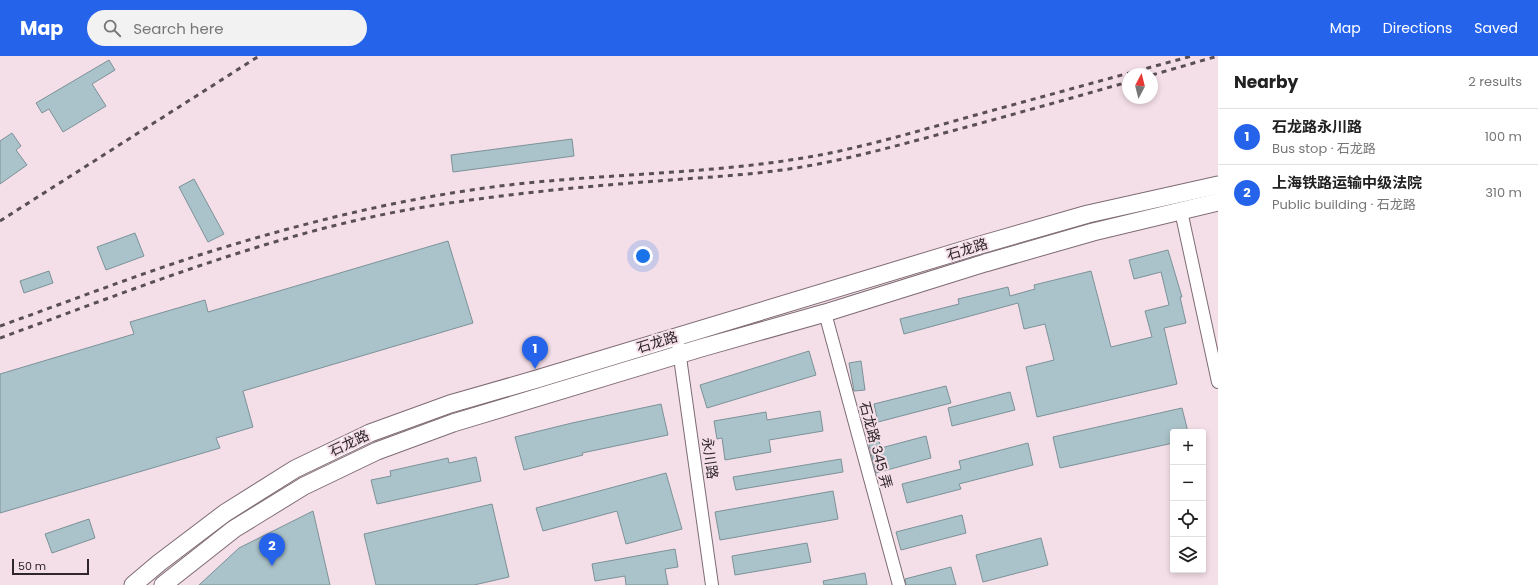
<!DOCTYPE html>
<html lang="en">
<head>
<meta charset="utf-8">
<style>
  :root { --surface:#fff; --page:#f2f2f2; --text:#222; --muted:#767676; --line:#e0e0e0; --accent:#2563eb }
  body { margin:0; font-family:Poppins,"Noto Sans SC",sans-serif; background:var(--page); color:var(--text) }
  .controls { position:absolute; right:12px; bottom:12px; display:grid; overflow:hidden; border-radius:4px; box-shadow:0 2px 6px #0003 }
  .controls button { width:36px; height:36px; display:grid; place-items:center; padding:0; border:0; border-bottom:1px solid var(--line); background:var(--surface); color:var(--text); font:20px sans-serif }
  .compass { position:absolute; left:1122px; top:12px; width:36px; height:36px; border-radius:50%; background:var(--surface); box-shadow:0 2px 6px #0003; rotate:7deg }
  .scale { position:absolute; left:12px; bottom:10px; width:77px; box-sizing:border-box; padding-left:4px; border:2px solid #2e2629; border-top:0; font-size:11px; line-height:14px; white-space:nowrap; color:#2e2629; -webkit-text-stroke:3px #f4dee8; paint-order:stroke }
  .you { position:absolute; left:643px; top:200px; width:14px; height:14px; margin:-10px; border:3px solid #fff; border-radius:50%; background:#1a73e8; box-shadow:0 0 0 6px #1a73e833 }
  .badge { display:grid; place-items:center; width:26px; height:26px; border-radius:50%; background:var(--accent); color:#fff; font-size:13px; font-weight:700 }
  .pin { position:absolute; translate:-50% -33px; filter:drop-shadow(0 1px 2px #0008) }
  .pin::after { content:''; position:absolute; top:21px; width:14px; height:12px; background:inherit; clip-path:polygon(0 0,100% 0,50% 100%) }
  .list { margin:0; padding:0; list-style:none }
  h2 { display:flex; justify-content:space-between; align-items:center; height:52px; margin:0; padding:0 16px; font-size:17px }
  h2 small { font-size:13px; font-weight:400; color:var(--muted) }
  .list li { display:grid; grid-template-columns:26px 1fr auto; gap:12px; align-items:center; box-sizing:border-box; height:56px; padding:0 16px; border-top:1px solid var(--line) }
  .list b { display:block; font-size:15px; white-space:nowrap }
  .list p { margin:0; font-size:13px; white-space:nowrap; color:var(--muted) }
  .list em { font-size:13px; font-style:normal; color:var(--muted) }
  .icon { flex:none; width:22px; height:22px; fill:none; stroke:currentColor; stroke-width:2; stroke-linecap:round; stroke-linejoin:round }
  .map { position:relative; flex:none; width:1218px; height:529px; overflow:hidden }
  header { display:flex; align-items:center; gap:24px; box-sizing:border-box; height:56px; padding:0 20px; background:var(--accent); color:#fff }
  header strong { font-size:19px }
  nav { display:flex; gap:22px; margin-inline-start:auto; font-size:14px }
  .search { width:280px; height:36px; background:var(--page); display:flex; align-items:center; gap:10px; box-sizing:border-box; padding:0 14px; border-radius:22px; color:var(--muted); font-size:15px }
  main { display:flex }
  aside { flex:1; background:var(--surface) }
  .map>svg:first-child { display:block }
  .building { fill:#aac2c9; stroke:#7b9298 }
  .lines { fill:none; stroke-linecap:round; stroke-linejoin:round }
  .minor-casing { stroke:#7e6b74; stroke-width:14 }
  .secondary-casing { stroke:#7e6b74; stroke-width:19 }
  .minor { stroke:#fff; stroke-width:12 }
  .secondary { stroke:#fff; stroke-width:17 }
  .rail { stroke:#5a4f53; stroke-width:3; stroke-dasharray:5 5; stroke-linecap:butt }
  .labels { text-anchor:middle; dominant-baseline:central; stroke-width:4; stroke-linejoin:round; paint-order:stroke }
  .street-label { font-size:14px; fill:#2e2629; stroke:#f4dee8 }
</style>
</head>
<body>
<header>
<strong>Map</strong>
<div class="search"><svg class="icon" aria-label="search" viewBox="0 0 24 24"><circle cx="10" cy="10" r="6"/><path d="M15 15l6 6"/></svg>Search here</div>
<nav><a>Map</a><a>Directions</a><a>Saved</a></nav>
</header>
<main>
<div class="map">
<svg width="1218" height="529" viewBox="0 0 1218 529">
  <rect width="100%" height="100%" fill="#f4dee8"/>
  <g class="building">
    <path d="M 109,4 L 115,14 L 92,28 L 106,50 L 63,76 L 49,53 L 42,57 L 36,47 Z"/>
    <path d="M 12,77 L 21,90 L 16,94 L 27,109 L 0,128 L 0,85 Z"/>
    <path d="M 572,83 L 574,100 L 453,116 L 451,99 Z"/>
    <path d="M 194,123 L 224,178 L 208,186 L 179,131 Z"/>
    <path d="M 135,177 L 144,200 L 106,214 L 97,191 Z"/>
    <path d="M 448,185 L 473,267 L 243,335 L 253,371 L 216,382 L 220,392 L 0,457 L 0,318 L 134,278 L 130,266 L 205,244 L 208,256 Z"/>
    <path d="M 1168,194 L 1182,241 L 1180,241 L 1186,267 L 1164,272 L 1177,328 L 1037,361 L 1026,311 L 1054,304 L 1045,268 L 1024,273 L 1018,247 L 904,278 L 900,263 L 959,248 L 958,243 L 1008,231 L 1010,240 L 1035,233 L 1034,229 L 1091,215 L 1111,291 L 1152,281 L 1145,255 L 1169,249 L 1161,216 L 1134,223 L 1129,204 Z"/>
    <path d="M 49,215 L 53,227 L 24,237 L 20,225 Z"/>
    <path d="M 809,295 L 816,319 L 707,352 L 700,329 Z"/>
    <path d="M 861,305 L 865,334 L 854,335 L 849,307 Z"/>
    <path d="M 946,330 L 951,347 L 878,366 L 874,348 Z"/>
    <path d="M 1010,336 L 1015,354 L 952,370 L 948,352 Z"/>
    <path d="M 661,348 L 668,379 L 582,397 L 583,399 L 524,414 L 515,381 L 572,367 Z"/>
    <path d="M 1182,352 L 1188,376 L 1173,376 L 1173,387 L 1060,412 L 1053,381 Z"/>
    <path d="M 820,355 L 823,375 L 769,384 L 771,396 L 725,404 L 722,382 L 717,383 L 714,365 L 766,356 L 767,364 Z"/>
    <path d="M 926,380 L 931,402 L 876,417 L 868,385 L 878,382 L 881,392 Z"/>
    <path d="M 1028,387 L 1033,409 L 959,428 L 961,433 L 907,447 L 902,428 L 961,413 L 959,405 Z"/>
    <path d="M 476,401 L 481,425 L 377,448 L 371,424 L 391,420 L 390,415 L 448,402 L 449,407 Z"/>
    <path d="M 841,403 L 843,416 L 736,434 L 733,421 Z"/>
    <path d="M 666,417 L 682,473 L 626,488 L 617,455 L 543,475 L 536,452 Z"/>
    <path d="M 833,435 L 838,463 L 720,484 L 715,456 Z"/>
    <path d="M 492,448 L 509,521 L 474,529 L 376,529 L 364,478 Z"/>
    <path d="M 313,455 L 330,529 L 199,529 L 239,492 Z"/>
    <path d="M 962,459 L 966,477 L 901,494 L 896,476 Z"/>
    <path d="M 89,463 L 95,482 L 52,497 L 45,478 Z"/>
    <path d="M 1041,482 L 1048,509 L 983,526 L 976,499 Z"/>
    <path d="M 807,487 L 811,506 L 735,519 L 732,500 Z"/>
    <path d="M 675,493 L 678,511 L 665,513 L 668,529 L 626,529 L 625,520 L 595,525 L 592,508 Z"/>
    <path d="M 951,511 L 956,529 L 906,529 L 905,523 Z"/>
    <path d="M 865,517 L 867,529 L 824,529 L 823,525 Z"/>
  </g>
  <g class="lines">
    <g class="minor-casing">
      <g id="minor">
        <path d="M 1181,155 L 1218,326"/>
        <path d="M 825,257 L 899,529"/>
        <path d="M 677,280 L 712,529"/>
      </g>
    </g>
    <g class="secondary-casing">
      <g id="secondary">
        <path d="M 133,529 L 159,507 L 225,457 L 295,413 L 370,377 L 450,348 L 537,323 L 980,189 L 1088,158 L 1218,129"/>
        <path d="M 163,529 L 234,473 L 304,430 L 377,395 L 453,367 L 701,292 L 825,257 L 985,207 L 1093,176 L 1218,146"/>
      </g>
    </g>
    <use href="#minor" class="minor"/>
    <use href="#secondary" class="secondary"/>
    <g class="rail">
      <path d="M 1152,19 L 1218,0"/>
      <path d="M 0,165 L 259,0"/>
      <path d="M 0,270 C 70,245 139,218 209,196 C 299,168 391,145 485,132 C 601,116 720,120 835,96 C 881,86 926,73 972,60 C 1045,40 1118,20 1192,0"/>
      <path d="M 0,282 C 135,233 270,178 412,153 C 489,140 566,132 644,126 C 692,122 741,120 789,113 C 843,105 895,90 948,76 C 1008,60 1068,43 1128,26"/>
    </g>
  </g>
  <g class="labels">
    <g class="street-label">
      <text transform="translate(967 193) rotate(-17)">石龙路</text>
      <text transform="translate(657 286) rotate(-17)">石龙路</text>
      <text transform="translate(349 387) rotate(-25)">石龙路</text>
      <text transform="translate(876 389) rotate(75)">石龙路 345 弄</text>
      <text transform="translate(710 402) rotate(82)">永川路</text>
    </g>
  </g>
</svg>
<div class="controls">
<button>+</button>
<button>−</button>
<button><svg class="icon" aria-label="locate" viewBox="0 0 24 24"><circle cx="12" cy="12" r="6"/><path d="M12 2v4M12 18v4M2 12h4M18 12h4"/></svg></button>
<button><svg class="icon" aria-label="layers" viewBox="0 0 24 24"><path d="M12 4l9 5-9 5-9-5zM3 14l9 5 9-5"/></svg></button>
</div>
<svg class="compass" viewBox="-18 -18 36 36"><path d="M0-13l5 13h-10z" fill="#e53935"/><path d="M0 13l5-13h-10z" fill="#767676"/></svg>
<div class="scale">50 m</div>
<div class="you"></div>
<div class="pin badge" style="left:535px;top:313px">1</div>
<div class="pin badge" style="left:272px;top:510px">2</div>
</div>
<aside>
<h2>Nearby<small>2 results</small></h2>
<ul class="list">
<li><span class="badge">1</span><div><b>石龙路永川路</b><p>Bus stop · 石龙路</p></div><em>100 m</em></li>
<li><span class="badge">2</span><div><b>上海铁路运输中级法院</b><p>Public building · 石龙路</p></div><em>310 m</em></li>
</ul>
</aside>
</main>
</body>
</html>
